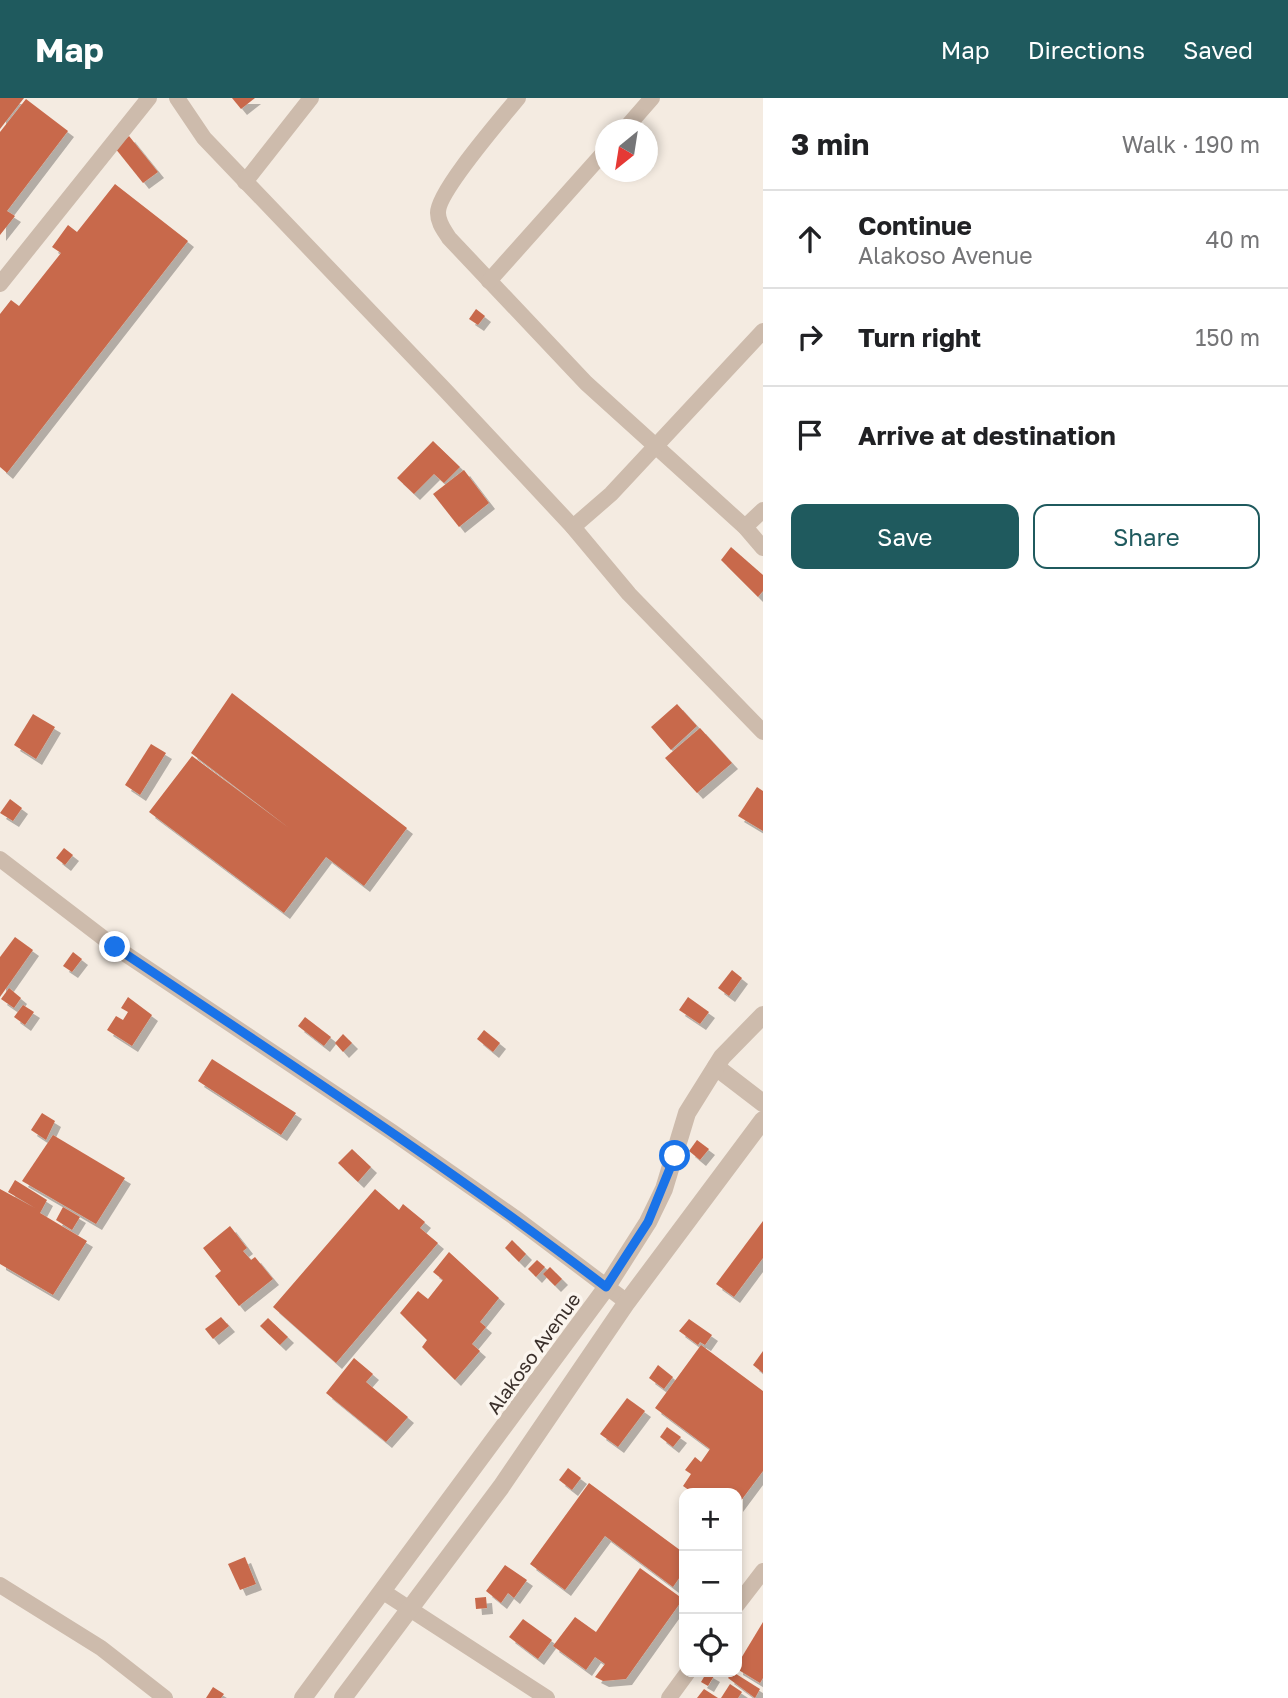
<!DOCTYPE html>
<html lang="en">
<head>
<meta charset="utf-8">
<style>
  :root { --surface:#fff; --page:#f2f2f2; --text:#202124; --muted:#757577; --line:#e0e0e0; --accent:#1f5a5e }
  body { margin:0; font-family:"Golos Text",sans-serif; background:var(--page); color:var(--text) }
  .controls { position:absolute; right:21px; bottom:21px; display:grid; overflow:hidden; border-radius:14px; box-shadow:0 4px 10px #0003 }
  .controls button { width:63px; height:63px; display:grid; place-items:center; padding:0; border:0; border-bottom:2px solid var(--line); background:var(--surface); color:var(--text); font:35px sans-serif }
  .compass { position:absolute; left:595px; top:21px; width:63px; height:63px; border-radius:50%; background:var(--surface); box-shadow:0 4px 10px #0003; rotate:210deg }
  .stop { position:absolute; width:21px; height:21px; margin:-16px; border:5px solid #1a73e8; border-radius:50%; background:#fff }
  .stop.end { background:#1a73e8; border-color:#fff; box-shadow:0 2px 7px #0008 }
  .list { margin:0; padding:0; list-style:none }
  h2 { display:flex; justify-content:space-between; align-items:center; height:91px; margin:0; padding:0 28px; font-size:30px }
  h2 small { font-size:23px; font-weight:400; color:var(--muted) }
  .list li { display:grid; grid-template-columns:46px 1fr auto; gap:21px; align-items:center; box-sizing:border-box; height:98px; padding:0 28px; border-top:2px solid var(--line) }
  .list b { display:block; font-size:26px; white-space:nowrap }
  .list p { margin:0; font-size:23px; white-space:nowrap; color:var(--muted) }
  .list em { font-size:23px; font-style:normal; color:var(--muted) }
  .actions { display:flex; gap:14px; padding:21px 28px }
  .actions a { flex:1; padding:16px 0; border:2px solid var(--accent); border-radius:14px; text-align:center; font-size:24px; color:var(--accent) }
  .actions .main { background:var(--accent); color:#fff }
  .icon { flex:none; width:38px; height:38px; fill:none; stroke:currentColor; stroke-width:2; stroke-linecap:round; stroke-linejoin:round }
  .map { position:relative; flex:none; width:763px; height:1600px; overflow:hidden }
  header { display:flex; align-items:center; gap:42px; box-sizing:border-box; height:98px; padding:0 35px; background:var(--accent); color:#fff }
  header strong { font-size:33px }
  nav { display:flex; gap:38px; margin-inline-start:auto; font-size:24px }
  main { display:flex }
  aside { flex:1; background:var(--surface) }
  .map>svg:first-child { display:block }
  .building { fill:#c8694b; filter:url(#shadow) }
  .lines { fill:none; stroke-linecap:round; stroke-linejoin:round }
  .service { stroke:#cdbbac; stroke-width:16 }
  .tertiary { stroke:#cdbbac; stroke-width:18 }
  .route { stroke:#1a73e8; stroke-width:9 }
  .labels { text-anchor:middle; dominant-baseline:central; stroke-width:7; stroke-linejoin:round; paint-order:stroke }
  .street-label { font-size:19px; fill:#3b302b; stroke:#fbf5ee }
</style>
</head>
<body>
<header>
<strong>Map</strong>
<nav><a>Map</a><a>Directions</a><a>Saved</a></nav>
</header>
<main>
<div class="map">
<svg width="763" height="1600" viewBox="0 0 763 1600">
  <defs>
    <filter id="shadow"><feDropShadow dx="6" dy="6" stdDeviation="0" flood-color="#0004"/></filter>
  </defs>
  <rect width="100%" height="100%" fill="#f4ebe1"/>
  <g class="building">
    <path d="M 0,0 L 24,0 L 0,31 Z"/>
    <path d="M 232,0 L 255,0 L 241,11 Z"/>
    <path d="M 26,1 L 68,33 L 7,113 L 15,118 L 0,137 L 0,34 Z"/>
    <path d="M 129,38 L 158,74 L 143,85 L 115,50 Z"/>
    <path d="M 115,86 L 188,143 L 7,375 L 0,369 L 0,216 L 11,202 L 19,208 L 61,155 L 52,149 L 68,127 L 77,134 Z"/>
    <path d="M 476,211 L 485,218 L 478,227 L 469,221 Z"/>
    <path d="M 433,343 L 460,369 L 444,385 L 434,376 L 414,396 L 397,380 Z"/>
    <path d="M 464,372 L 489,405 L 459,429 L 433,396 Z"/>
    <path d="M 731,449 L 763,477 L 763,493 L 758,499 L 721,462 Z"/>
    <path d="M 232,595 L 407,730 L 364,788 L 326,759 L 284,815 L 149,714 L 192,658 L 289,730 L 191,655 Z"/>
    <path d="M 677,606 L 697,628 L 671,652 L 651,629 Z"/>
    <path d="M 33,616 L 55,629 L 36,661 L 14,647 Z"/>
    <path d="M 700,630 L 732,665 L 697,695 L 665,660 Z"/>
    <path d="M 151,646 L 166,655 L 140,697 L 125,687 Z"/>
    <path d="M 757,689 L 763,693 L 763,733 L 738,718 Z"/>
    <path d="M 10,701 L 22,710 L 13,723 L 0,715 Z"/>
    <path d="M 64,750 L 73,757 L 65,767 L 56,760 Z"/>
    <path d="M 15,839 L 33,852 L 0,899 L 0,859 Z"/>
    <path d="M 73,854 L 82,861 L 72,874 L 63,868 Z"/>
    <path d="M 732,872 L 742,880 L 729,898 L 718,890 Z"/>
    <path d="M 9,890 L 21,900 L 14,910 L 1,901 Z"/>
    <path d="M 128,899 L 152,917 L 132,948 L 107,932 L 116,918 L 123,922 L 128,914 L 121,910 Z"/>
    <path d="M 688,899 L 709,914 L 700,926 L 679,912 Z"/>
    <path d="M 23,907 L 34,914 L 25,927 L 14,919 Z"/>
    <path d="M 305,919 L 331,939 L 324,948 L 298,928 Z"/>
    <path d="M 484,932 L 500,945 L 493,954 L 477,941 Z"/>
    <path d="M 343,936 L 352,945 L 343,954 L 335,945 Z"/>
    <path d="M 212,961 L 296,1015 L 281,1037 L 198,983 Z"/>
    <path d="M 42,1015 L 55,1023 L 46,1042 L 31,1032 Z"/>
    <path d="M 53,1037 L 125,1080 L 96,1126 L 22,1083 Z"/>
    <path d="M 697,1042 L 709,1051 L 700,1062 L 689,1053 Z"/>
    <path d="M 352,1051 L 371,1069 L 358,1084 L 338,1065 Z"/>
    <path d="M 15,1082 L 47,1102 L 40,1115 L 87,1143 L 53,1197 L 0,1166 L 0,1091 L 35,1110 L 8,1094 Z"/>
    <path d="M 375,1091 L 399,1112 L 403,1106 L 425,1124 L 420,1130 L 438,1145 L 336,1265 L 273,1209 Z"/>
    <path d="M 63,1109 L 80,1119 L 72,1132 L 56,1122 Z"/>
    <path d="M 763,1123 L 763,1160 L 734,1199 L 716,1186 Z"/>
    <path d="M 230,1128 L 247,1150 L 243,1153 L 251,1162 L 255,1159 L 273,1181 L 239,1208 L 215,1178 L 221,1173 L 203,1150 Z"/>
    <path d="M 512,1142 L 526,1156 L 519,1164 L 505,1150 Z"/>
    <path d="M 449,1154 L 499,1200 L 480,1224 L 486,1229 L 472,1246 L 480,1253 L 455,1282 L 422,1249 L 427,1242 L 400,1215 L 418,1193 L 428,1201 L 443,1182 L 433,1174 Z"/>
    <path d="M 537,1162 L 545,1169 L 536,1179 L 528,1171 Z"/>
    <path d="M 550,1169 L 562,1181 L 555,1188 L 543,1176 Z"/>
    <path d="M 221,1219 L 229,1228 L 213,1241 L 205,1231 Z"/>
    <path d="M 268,1220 L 288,1239 L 280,1247 L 260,1228 Z"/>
    <path d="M 689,1221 L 712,1237 L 705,1247 L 700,1244 L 698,1247 L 679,1233 Z"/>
    <path d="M 701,1247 L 763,1293 L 763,1373 L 737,1408 L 737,1395 L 693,1395 L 683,1388 L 691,1376 L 685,1372 L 695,1359 L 701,1364 L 710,1351 L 655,1310 Z"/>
    <path d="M 763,1253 L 763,1275 L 753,1267 Z"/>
    <path d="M 354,1260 L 373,1276 L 366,1284 L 408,1319 L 386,1344 L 326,1295 Z"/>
    <path d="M 658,1267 L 673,1279 L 664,1291 L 649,1280 Z"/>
    <path d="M 627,1300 L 645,1313 L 618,1349 L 600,1336 Z"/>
    <path d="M 667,1329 L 681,1339 L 673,1349 L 660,1339 Z"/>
    <path d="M 568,1370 L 581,1380 L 572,1392 L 559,1382 Z"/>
    <path d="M 589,1385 L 684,1455 L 684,1473 L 673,1489 L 605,1438 L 565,1492 L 530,1466 Z"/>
    <path d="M 245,1459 L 256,1486 L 240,1492 L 228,1466 Z"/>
    <path d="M 505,1467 L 527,1482 L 514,1500 L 508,1495 L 501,1505 L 486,1493 Z"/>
    <path d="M 640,1470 L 683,1501 L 626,1581 L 603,1583 L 595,1579 L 605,1566 L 595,1559 L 586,1572 L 553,1548 L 575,1519 L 596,1534 Z"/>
    <path d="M 486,1499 L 487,1510 L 476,1511 L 475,1500 Z"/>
    <path d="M 523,1521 L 552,1542 L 538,1561 L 509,1539 Z"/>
    <path d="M 763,1524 L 763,1580 L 760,1585 L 737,1571 L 737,1567 Z"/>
    <path d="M 707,1574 L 714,1578 L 708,1588 L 701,1584 Z"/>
    <path d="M 733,1574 L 760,1591 L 755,1600 L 728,1580 Z"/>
    <path d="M 730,1586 L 742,1594 L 738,1600 L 721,1600 Z"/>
    <path d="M 213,1589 L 224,1596 L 221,1600 L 206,1600 Z"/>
    <path d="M 704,1591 L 718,1600 L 697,1600 Z"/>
  </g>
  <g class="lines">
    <g class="service">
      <path d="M 177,0 L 204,40 L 446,293 L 573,429 L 629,496 L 763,634"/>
      <path d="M 518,0 C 502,20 437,94 438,115 C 438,125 444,132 449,140 L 586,285 L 745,429 L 763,450"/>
      <path d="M 624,32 L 652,0"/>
      <path d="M 245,84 L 311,0"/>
      <path d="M 489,183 L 606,52"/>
      <path d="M 0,186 L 149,0"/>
      <path d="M 573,429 L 611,396 L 763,233"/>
      <path d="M 745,429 L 763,412"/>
      <path d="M 0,761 L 115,849 L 392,1034 L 514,1119 L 627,1204"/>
      <path d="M 0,1487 L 101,1550 L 165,1600"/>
      <path d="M 382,1493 L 547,1600"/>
      <path d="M 737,1507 L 763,1473"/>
      <path d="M 669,1600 L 688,1574"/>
    </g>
    <g class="tertiary">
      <path d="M 716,969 L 763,1005"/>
      <path d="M 303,1600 L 606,1190 L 648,1124 L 664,1091 L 687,1015 L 722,959 L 763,917"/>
      <path d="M 343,1600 L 501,1389 L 627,1204 L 763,1022"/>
    </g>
  </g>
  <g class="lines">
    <path class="route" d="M 115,849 C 281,960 448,1068 606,1189 L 648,1124 L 675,1058"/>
  </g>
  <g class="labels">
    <g class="street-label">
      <text transform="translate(533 1255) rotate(-54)">Alakoso Avenue</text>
    </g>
  </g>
</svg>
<div class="controls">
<button>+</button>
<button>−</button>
<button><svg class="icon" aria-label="locate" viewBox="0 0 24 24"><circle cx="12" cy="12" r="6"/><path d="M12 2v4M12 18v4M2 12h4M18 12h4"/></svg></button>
</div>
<svg class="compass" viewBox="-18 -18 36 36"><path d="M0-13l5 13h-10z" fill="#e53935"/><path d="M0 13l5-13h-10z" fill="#757577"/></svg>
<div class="stop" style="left:675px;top:1058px"></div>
<div class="stop end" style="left:115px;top:849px"></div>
</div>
<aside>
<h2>3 min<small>Walk · 190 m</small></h2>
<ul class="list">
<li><svg class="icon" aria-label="ahead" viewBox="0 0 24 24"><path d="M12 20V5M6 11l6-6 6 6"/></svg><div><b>Continue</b><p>Alakoso Avenue</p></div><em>40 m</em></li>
<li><svg class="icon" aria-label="right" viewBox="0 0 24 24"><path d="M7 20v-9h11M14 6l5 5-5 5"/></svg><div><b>Turn right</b></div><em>150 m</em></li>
<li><svg class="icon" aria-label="arrive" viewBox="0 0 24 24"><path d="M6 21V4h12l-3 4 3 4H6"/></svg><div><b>Arrive at destination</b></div></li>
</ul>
<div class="actions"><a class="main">Save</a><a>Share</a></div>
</aside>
</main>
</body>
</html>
